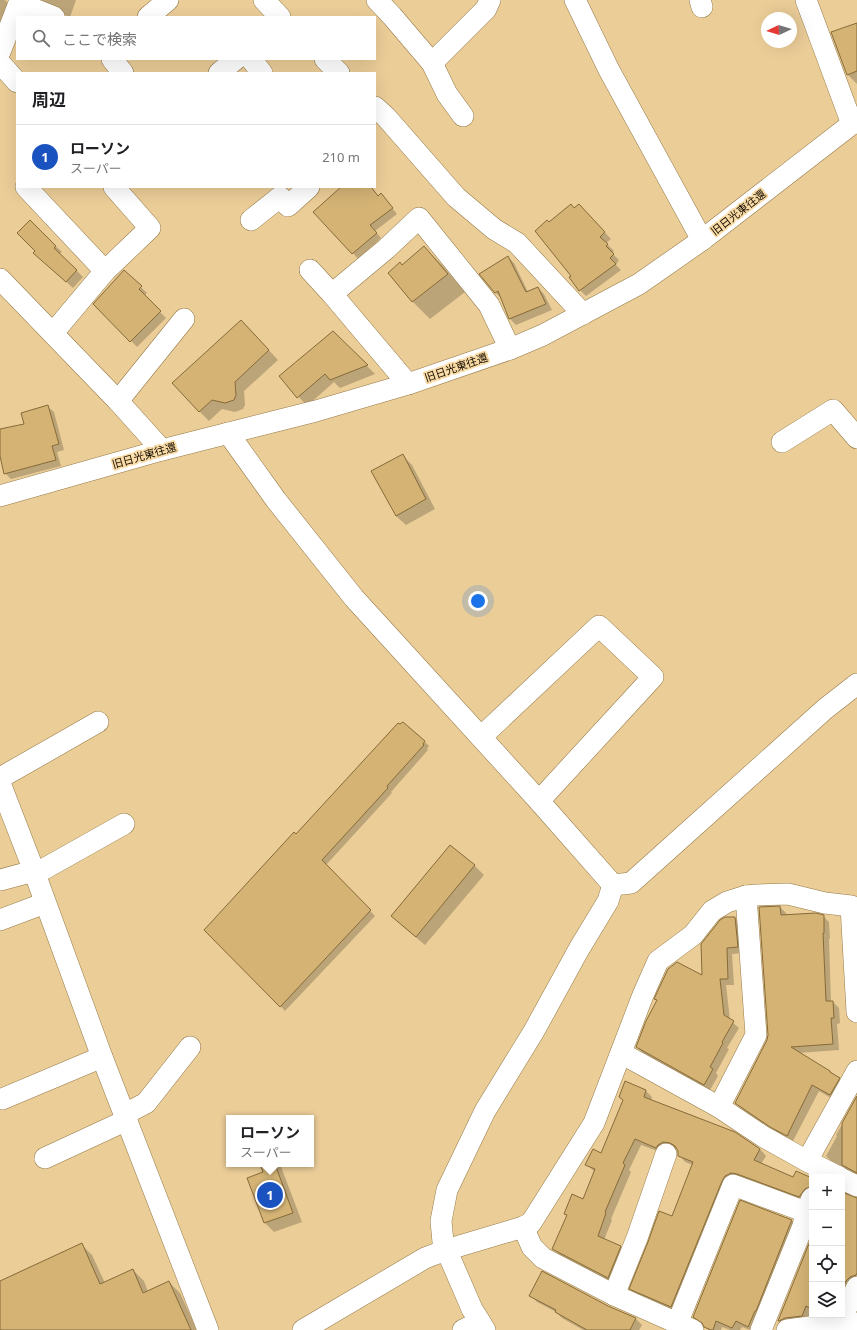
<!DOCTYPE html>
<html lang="ja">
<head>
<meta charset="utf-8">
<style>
  :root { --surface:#fff; --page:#f6f6f6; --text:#202124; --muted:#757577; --line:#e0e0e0; --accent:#1a53bf }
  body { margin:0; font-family:"Noto Sans","Noto Sans JP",sans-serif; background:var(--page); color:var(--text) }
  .controls { position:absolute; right:12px; bottom:12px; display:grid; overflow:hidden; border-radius:0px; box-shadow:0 4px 16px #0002 }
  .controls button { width:36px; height:36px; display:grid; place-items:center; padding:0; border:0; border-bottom:1px solid var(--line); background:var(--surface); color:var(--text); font:20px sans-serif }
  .compass { position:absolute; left:761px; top:12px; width:36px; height:36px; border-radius:50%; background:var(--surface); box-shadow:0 4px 16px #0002; rotate:266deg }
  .you { position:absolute; left:478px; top:601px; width:14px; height:14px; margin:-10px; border:3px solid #fff; border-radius:50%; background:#1a73e8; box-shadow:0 0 0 6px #1a73e833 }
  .badge { display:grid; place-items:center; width:26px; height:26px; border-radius:50%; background:var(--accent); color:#fff; font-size:13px; font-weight:700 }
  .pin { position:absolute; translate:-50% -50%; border:2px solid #fff; box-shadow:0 1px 4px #0006 }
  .popup { position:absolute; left:226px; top:1115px; width:88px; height:52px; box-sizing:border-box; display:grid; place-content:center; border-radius:0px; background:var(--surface); filter:drop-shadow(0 1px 3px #0005); font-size:13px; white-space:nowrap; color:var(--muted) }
  .popup b { font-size:15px; color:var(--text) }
  .popup::after { content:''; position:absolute; left:50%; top:100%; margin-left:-8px; border:8px solid transparent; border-top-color:var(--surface) }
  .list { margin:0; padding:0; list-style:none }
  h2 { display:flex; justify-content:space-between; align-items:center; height:52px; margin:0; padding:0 16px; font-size:17px }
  h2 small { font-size:13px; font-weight:400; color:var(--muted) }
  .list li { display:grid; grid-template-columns:26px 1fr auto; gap:12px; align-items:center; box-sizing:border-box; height:64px; padding:0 16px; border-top:1px solid var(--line) }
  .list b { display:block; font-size:15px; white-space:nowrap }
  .list p { margin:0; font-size:13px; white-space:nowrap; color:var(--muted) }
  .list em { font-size:13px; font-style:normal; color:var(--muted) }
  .icon { flex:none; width:22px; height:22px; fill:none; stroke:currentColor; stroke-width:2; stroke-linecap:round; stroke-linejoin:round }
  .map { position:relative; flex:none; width:857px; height:1330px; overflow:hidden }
  .search { position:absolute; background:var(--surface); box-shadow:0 4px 16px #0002; left:16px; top:16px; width:360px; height:44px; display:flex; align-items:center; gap:10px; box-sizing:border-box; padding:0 14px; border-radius:0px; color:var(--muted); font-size:15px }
  .panel { position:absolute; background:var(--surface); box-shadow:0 4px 16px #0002; left:16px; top:72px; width:360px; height:116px; border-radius:0px }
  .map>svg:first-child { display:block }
  .shadow { fill:#0003 }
  .building { fill:#d4b375; stroke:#866b38 }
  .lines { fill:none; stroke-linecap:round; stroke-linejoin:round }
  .minor-casing { stroke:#957a47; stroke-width:22 }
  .minor { stroke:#fff; stroke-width:21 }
  .labels { text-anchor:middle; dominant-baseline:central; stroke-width:3.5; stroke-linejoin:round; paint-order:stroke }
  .street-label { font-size:11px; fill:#160c00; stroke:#f8daa4 }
</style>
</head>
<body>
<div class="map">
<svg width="857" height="1330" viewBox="0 0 857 1330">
  <rect width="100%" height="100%" fill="#ebcd98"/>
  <g class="shadow">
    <path d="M 0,0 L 5,0 L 14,10 L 0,50 Z"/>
    <path d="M 36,0 L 76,0 L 70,17 L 43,7 Z"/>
    <path d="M 857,24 L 857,84 L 847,74 Z"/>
    <path d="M 342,187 L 371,187 L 379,197 L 381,194 L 386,200 L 397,214 L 375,231 L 381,238 L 358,259 L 353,253 Z"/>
    <path d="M 574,209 L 585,211 L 611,239 L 606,243 L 614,251 L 612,253 L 619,260 L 616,265 L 621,270 L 586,296 L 580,290 L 549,223 Z"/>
    <path d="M 30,222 L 62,252 L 60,254 L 83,277 L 73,288 L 41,259 L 36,251 Z"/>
    <path d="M 424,247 L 442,265 L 465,292 L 430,319 L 413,302 L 389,273 L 402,266 Z"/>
    <path d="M 508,257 L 514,263 L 528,292 L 538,288 L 544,294 L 552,310 L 516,325 L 510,319 L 502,299 L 496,293 Z"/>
    <path d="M 124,271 L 147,293 L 144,296 L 166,318 L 137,347 L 95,304 Z"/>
    <path d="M 250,330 L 278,360 L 244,391 L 245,405 L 243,409 L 235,412 L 222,409 L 209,421 L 200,412 Z"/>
    <path d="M 333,332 L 375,374 L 340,388 L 334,382 L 307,406 L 280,376 Z"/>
    <path d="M 47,406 L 54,412 L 64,450 L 57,452 L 61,466 L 11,479 L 5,473 L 0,452 L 0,430 L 25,424 Z"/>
    <path d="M 402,455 L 412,465 L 435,509 L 406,525 L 396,516 Z"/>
    <path d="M 425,742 L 429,746 L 427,749 L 428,750 L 391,792 L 392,793 L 326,865 L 375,916 L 285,1011 L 272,997 L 296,836 Z"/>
    <path d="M 450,846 L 475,866 L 484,875 L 425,945 L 401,925 Z"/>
    <path d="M 780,907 L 786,913 L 786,916 L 823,916 L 829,922 L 830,939 L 829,939 L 831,1002 L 833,1002 L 839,1008 L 840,1023 L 837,1024 L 839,1050 L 798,1053 L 830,1071 L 845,1084 L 836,1101 L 819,1091 L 793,1141 L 778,1133 L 742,1109 L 736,1103 L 768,1041 Z"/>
    <path d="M 725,918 L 735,918 L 741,924 L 743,953 L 732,954 L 734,985 L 726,985 L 730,1020 L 739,1028 L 727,1048 L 729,1049 L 716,1073 L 718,1076 L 710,1090 L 643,1053 L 637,1047 L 658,1001 L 656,999 L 703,977 Z"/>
    <path d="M 625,1083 L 646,1091 L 652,1097 L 651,1100 L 760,1149 L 766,1156 L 761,1164 L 794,1178 L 812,1178 L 812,1194 L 806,1202 L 744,1180 L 677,1313 L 637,1295 L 631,1288 L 672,1218 L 693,1165 L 685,1162 L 679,1155 L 677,1149 L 670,1148 L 663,1153 L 641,1145 L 629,1170 L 631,1172 L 611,1219 L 612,1220 L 604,1240 L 620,1247 L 626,1253 L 614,1284 L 560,1255 L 554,1249 L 584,1200 L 595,1172 L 587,1165 L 601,1154 L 624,1101 Z"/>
    <path d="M 857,1098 L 857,1175 L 833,1163 L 826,1156 L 837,1136 L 836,1135 Z"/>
    <path d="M 261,1164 L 280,1164 L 302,1222 L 274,1232 L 265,1223 L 248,1179 L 264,1173 Z"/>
    <path d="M 842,1193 L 857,1199 L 857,1283 L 842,1308 Z"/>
    <path d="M 792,1221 L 798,1227 L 755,1330 L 750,1330 L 742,1327 L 740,1330 L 730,1330 L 722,1327 L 721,1330 L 709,1330 L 694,1317 Z"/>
    <path d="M 812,1238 L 812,1313 L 808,1322 L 785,1327 L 779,1321 Z"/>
    <path d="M 81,1244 L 92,1255 L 105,1283 L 133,1270 L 144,1281 L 148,1292 L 169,1282 L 180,1293 L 197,1330 L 0,1330 L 0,1282 Z"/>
    <path d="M 531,1296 L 608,1307 L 636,1319 L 642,1325 L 639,1330 L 583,1330 L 562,1318 L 556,1312 L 537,1302 Z"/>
  </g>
  <g class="building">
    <path d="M 857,23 L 857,71 L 847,75 L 831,32 Z"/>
    <path d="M 341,187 L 371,187 L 378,196 L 381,193 L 393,208 L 370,225 L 377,233 L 352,254 L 313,212 Z"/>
    <path d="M 571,204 L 574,208 L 579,204 L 605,232 L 600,237 L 608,244 L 606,246 L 614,254 L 610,258 L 616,264 L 579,291 L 569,277 L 571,276 L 535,231 L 547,220 L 549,222 Z"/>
    <path d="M 30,220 L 56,246 L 54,248 L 77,270 L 66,282 L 33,253 L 35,251 L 17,233 Z"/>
    <path d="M 424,246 L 448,274 L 412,302 L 388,273 L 400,262 L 402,265 Z"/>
    <path d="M 508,256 L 526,292 L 538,287 L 546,304 L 509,319 L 498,291 L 495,293 L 479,274 Z"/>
    <path d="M 124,270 L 142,286 L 139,289 L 161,311 L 130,342 L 93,304 Z"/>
    <path d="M 241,320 L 269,350 L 235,382 L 236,395 L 234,400 L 225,403 L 212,400 L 199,412 L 172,383 Z"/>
    <path d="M 333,331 L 368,365 L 330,380 L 325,374 L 297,398 L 279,376 Z"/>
    <path d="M 48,405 L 59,444 L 52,446 L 56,460 L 4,474 L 0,456 L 0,429 L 24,424 L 21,413 Z"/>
    <path d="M 403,454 L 426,499 L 396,516 L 371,471 Z"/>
    <path d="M 403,722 L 425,741 L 423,744 L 424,745 L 387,786 L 388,788 L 322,860 L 371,910 L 280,1007 L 204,930 L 294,832 L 296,834 L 398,723 L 400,724 Z"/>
    <path d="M 450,845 L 475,865 L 416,937 L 391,916 Z"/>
    <path d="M 780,906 L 781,915 L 816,913 L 824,915 L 824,933 L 823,933 L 826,1001 L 833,1001 L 834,1018 L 831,1018 L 833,1044 L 791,1047 L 830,1071 L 830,1072 L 840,1078 L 830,1095 L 812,1085 L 787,1136 L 770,1127 L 735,1103 L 767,1040 L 768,1035 L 759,907 Z"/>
    <path d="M 725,917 L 735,917 L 738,947 L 727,948 L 728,979 L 720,979 L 724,1015 L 734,1021 L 722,1042 L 723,1043 L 710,1067 L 713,1069 L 704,1085 L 636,1047 L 646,1021 L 657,1000 L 654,999 L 668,969 L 677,962 L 702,975 L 701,944 L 720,920 Z"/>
    <path d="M 625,1081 L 646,1090 L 644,1097 L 735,1132 L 760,1149 L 754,1160 L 793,1177 L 796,1171 L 812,1178 L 812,1186 L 805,1189 L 799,1197 L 737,1174 L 731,1173 L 725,1176 L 722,1181 L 671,1307 L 629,1289 L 648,1242 L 659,1211 L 672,1216 L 693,1162 L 678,1156 L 678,1151 L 675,1146 L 670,1143 L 663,1142 L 658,1145 L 656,1148 L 635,1139 L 623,1163 L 625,1165 L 605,1212 L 606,1213 L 598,1236 L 621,1246 L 608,1278 L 552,1249 L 567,1215 L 564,1214 L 572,1194 L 583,1199 L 595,1169 L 585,1165 L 593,1149 L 601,1153 L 623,1100 L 619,1097 Z"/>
    <path d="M 857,1096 L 857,1173 L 842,1165 L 842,1123 Z"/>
    <path d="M 260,1164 L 275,1164 L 293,1213 L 264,1223 L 247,1178 L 263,1172 Z"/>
    <path d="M 842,1192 L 857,1198 L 857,1273 L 856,1275 L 850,1277 L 846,1281 L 842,1290 Z"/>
    <path d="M 740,1200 L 792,1220 L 791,1222 L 756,1311 L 755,1311 L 748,1327 L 736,1321 L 732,1328 L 716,1321 L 713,1330 L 711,1330 L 704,1327 L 702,1323 L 693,1317 Z"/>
    <path d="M 812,1236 L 812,1309 L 806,1306 L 802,1316 L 785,1318 L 779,1321 L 778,1321 Z"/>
    <path d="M 82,1243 L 100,1284 L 133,1269 L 143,1293 L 169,1281 L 191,1330 L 0,1330 L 0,1281 Z"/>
    <path d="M 542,1271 L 608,1306 L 636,1318 L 630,1330 L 587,1330 L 555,1312 L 556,1310 L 529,1296 Z"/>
  </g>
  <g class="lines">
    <g class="minor-casing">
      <g id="minor">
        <path d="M 264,0 L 280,17"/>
        <path d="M 377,0 L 392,16 L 432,63 L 447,94 L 463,116"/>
        <path d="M 575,0 L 609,70 L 702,240"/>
        <path d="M 700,0 L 702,7"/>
        <path d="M 806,0 L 852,124"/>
        <path d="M 148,17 L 168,0"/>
        <path d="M 0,52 L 19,3 L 54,17"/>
        <path d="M 112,59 L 123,73"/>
        <path d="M 251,59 L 262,73"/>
        <path d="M 325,59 L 339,73"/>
        <path d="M 0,63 L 17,82"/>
        <path d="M 432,63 L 486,9 L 490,0"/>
        <path d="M 219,73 L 236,59"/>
        <path d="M 375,107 L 386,117 L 456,197 L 494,229 L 517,243 L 583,314"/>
        <path d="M 26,187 L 105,271"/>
        <path d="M 251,220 L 280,197 L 288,206 L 309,187"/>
        <path d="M 310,270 L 332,294 L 408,384"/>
        <path d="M 0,279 L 118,401 L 162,450"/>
        <path d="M 332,294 L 386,249 L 419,218 L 489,305 L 510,349"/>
        <path d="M 53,333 L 105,271 L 150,228 L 114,187"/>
        <path d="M 118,401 L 184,319"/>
        <path d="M 228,433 L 276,500 L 354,598 L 539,801 L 613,885"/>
        <path d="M 782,442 L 833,410 L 857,438"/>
        <path d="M 0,496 L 162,450 L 316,411 L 408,384 L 510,349 L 543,335 L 639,284 L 702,240 L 857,120"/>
        <path d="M 481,737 L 599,626 L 653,677 L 539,801"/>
        <path d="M 0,778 L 98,722"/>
        <path d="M 0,783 L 34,871 L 102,1057 L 208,1330"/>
        <path d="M 35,874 L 124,824"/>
        <path d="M 0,880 L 34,871"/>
        <path d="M 0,920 L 45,903"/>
        <path d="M 621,1053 L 719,1107 L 764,1137 L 807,1161 L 839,1177"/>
        <path d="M 2,1099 L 102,1057"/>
        <path d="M 719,1107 L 756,1035 L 746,896"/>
        <path d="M 125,1114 L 146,1103 L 190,1047"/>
        <path d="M 45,1158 L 127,1120"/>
        <path d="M 807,1161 L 857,1071"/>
        <path d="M 842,1179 L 857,1186"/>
        <path d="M 523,1227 L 532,1247 L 543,1258 L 614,1295 L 693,1330"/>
        <path d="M 614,1295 L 637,1238 L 666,1154"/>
        <path d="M 839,1323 L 857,1287"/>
        <path d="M 677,1324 L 733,1185 L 806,1212"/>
        <path d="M 303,1330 L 425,1258 L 446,1250 L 523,1227 L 531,1223 L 594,1123 L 643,995 L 658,961 L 693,935 L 712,911 L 727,902 L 746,896 L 757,895 L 788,894 L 825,903 L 851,906 L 857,1012"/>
        <path d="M 463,1330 L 480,1322"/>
        <path d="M 485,1330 L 472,1309 L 443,1242 L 441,1221 L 447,1190 L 485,1111 L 534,1031 L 579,949 L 608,901 L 613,885 L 631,883 L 825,709 L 857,684"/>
        <path d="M 761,1330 L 803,1226 L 806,1212 L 812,1198"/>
        <path d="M 787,1330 L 839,1323 L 857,1323"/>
      </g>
    </g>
    <use href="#minor" class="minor"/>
  </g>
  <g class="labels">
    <g class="street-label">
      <text transform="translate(738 212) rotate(-38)">旧日光東往還</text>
      <text transform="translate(456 367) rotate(-19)">旧日光東往還</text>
      <text transform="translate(144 455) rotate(-16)">旧日光東往還</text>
    </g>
  </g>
</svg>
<div class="controls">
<button>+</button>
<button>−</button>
<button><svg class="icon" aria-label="locate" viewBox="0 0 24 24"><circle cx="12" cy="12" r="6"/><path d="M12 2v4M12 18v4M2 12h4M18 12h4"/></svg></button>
<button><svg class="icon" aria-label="layers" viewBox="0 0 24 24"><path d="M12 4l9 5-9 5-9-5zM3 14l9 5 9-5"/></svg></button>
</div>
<svg class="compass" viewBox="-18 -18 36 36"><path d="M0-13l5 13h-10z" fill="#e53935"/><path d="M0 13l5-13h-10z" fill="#757577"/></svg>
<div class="you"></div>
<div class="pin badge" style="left:270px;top:1195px">1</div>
<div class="popup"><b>ローソン</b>スーパー</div>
<div class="search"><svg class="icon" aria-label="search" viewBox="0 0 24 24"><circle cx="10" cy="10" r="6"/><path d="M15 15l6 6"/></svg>ここで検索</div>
<section class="panel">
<h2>周辺<small></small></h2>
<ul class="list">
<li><span class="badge">1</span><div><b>ローソン</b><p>スーパー</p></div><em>210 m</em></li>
</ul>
</section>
</div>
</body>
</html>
